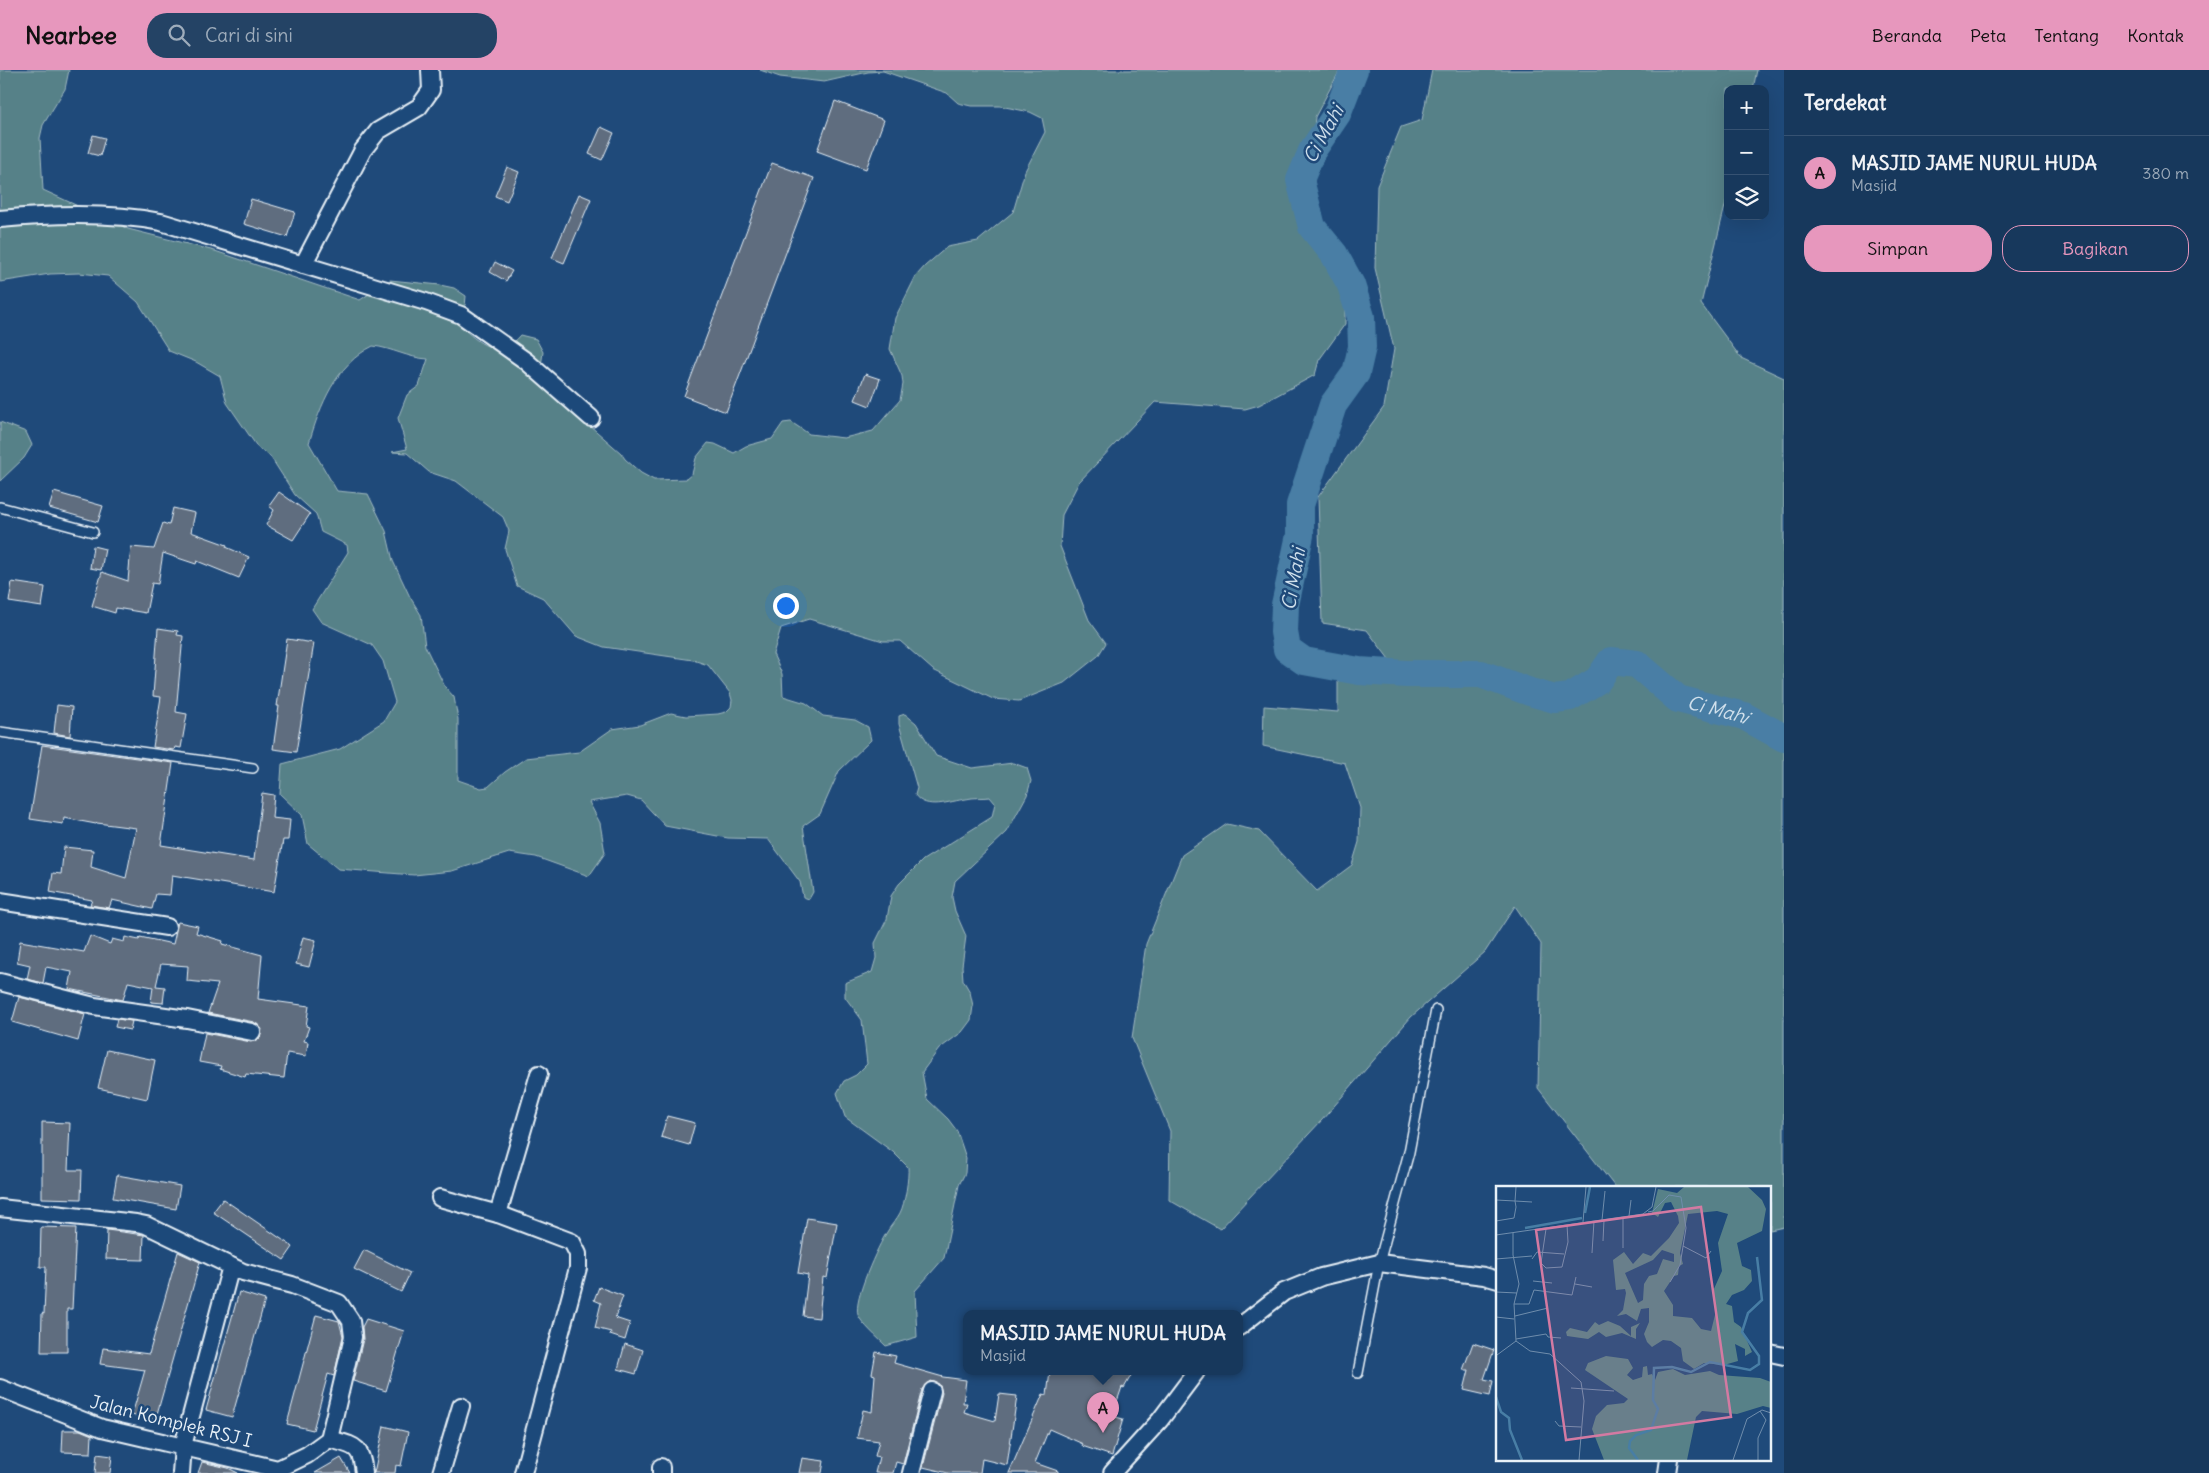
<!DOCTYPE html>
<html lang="id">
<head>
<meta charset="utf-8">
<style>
  :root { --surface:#17385c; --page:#244365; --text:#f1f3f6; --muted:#9eacbb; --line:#365272; --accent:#e797bd }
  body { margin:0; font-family:Delius,sans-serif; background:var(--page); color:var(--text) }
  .controls { position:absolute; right:15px; top:15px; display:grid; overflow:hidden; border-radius:10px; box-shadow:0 5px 20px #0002 }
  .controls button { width:45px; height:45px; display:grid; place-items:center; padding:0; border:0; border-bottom:1px solid var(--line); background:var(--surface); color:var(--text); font:25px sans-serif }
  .you { position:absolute; left:785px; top:535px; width:18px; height:18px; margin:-12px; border:4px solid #fff; border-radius:50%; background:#1a73e8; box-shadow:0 0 0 8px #1a73e833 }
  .badge { display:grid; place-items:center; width:32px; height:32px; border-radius:50%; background:var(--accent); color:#111; font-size:16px; font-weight:700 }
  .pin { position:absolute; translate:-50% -41px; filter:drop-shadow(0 1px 2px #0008) }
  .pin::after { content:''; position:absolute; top:26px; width:18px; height:15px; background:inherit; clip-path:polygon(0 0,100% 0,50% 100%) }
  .popup { position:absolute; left:963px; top:1240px; width:280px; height:65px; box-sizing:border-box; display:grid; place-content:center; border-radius:10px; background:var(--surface); filter:drop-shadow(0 1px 4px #0005); font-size:16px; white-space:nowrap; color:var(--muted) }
  .popup b { font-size:19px; color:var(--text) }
  .popup::after { content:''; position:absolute; left:50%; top:100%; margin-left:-10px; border:10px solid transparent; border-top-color:var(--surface) }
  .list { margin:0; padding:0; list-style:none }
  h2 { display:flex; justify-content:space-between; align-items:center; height:65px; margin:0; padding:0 20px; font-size:21px }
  h2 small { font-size:16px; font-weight:400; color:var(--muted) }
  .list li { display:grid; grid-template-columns:32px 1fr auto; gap:15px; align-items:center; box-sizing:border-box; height:75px; padding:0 20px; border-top:1px solid var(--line) }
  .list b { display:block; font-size:19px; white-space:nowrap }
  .list p { margin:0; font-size:16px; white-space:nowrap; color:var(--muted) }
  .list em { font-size:16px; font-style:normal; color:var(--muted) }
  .actions { display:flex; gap:10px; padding:15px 20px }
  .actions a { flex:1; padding:11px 0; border:1px solid var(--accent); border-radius:20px; text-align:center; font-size:18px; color:var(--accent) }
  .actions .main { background:var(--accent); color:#111 }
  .icon { flex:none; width:28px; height:28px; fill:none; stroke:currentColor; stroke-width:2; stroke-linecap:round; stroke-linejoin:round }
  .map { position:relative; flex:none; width:1784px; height:1403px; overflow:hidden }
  header { display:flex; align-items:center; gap:30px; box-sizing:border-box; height:70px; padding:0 25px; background:var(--accent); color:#111 }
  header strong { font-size:24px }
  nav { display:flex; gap:28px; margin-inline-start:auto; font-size:18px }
  .search { width:350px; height:45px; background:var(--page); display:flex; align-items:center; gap:12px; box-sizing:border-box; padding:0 18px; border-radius:20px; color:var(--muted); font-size:19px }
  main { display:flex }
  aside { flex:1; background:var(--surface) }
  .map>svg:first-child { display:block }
  .green { fill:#578188; stroke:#a0b9c0; fill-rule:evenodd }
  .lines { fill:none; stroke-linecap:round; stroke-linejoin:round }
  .river { stroke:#487ea5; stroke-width:28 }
  .building { fill:#5f6d7f; stroke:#e8f1f8 }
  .lane-casing { stroke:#e8f1f8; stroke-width:12 }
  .street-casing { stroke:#e8f1f8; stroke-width:20 }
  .lane { stroke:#1f4a7a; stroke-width:9 }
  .street { stroke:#1f4a7a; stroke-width:16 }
  .labels { text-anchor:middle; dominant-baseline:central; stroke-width:5; stroke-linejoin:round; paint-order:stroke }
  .street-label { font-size:18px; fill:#e8f1f8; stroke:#1f4a7a }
  .water-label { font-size:19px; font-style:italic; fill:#d0e0ec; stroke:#1f4a7a }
  .inset-river { fill:none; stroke:#487ea5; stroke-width:2.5 }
  .inset-road { fill:none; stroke:#6f8dac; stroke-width:1 }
  .view { fill:#d37aa2; fill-opacity:0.15; stroke:#d37aa2; stroke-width:2.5 }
  .inset-edge { fill:none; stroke:#e8f1f8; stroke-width:2.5 }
</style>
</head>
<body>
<header>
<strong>Nearbee</strong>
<div class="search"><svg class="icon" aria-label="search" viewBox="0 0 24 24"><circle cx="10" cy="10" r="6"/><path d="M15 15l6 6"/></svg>Cari di sini</div>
<nav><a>Beranda</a><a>Peta</a><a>Tentang</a><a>Kontak</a></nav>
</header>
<main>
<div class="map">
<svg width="1784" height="1403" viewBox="0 0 1784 1403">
  <rect width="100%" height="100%" fill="#1f4a7a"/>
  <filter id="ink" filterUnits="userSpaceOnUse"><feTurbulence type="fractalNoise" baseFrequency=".02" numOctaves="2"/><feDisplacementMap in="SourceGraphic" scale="10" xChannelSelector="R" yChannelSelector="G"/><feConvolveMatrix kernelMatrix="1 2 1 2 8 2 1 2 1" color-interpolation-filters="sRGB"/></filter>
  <g filter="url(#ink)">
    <g class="green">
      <path d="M 0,0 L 69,0 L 65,19 L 43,55 L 40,68 L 43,120 L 128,159 L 215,181 L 360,230 L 390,210 L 440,215 L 454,218 L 466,226 L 463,258 C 482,277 501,288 520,265 L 536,269 L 543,282 L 539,311 L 621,383 L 625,389 L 641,403 L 654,410 L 686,409 L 692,404 L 696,388 L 708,373 L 715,374 L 734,383 L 746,376 L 772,369 L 783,353 L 791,352 L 809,364 L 844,368 L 873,361 L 900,330 L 903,314 L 902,306 L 890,279 L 895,248 L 916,206 L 925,196 L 947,177 L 978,171 L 1013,142 L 1025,101 L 1045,62 L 1042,48 L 1030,42 L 1000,36 L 971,36 L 958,33 L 947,23 L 883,1 L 868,2 L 824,12 L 780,7 L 760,0 L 1340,0 L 1315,47 L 1312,81 L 1314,111 L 1307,159 L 1345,222 L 1345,254 L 1319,290 L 1315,305 L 1259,335 L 1245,339 L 1155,332 L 1079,412 L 1062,445 L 1060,476 L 1089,550 L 1106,573 L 1098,586 L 1064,613 L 1019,631 L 993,629 L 933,600 L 900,571 L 883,571 L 809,549 L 781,558 L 773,584 L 782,604 L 783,626 L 806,633 L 823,646 L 855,650 L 868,657 L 871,670 L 839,701 L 820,744 L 803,756 L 813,822 L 809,829 L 803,827 L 800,812 L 768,769 L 728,768 L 665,756 L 641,730 L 627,726 L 589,732 L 600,753 L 605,783 L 589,806 L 536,787 L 509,783 L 452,801 L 414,805 L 338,799 L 308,774 L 302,745 L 280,724 L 282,694 L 340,679 L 384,651 L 395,632 L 383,591 L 372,575 L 321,552 L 312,539 L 348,482 L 347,475 L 321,462 L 316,444 L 295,425 L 270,386 L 258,378 L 227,333 L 220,306 L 196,292 L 169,281 L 138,232 L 108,206 L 79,203 L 50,204 L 0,212 ZM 373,276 C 392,278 408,288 428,289 L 419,316 L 407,325 L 398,348 L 407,379 L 392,382 L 407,383 L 429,402 L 456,411 L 503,447 L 509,461 L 505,479 L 517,516 L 543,528 L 576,566 L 604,577 L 693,590 L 708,595 L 730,623 L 732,630 L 731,637 L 726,642 L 718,644 L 686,646 L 671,643 L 640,655 L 612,659 L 579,682 L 526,688 L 505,702 L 488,717 L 481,718 L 458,710 L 458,649 L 454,627 L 445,617 L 425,576 L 421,545 L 410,527 L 393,491 L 386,461 L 368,424 L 337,421 L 309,373 C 320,336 336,294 373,276 Z"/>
      <path d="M 1432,0 L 1757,0 L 1753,19 L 1728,19 L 1728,124 L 1701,234 L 1741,288 L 1784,308 L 1784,1157 L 1770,1160 L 1770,1117 L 1615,1117 L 1538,1018 L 1541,874 L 1515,836 L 1485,882 L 1411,947 L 1322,1050 L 1220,1159 L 1169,1130 L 1170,1061 L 1132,968 L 1146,874 L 1182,785 L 1227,754 L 1259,761 L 1317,821 L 1352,795 L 1359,772 L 1360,738 L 1345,693 L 1263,676 L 1264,636 L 1338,642 L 1338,604 L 1389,589 L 1367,560 L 1322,553 L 1318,427 L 1384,337 L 1394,279 L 1375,198 L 1377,116 L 1401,57 L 1422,50 Z"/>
      <path d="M 0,352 L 26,362 L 32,375 L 24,388 L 0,411 Z"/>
      <path d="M 905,644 L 916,653 L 936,686 L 972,698 L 1013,693 L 1027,698 L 1031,711 L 1027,725 L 1007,762 L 955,811 L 952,827 L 955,841 L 966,866 L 962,896 L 963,910 L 970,922 L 973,936 L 971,950 L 962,962 L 939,979 L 922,1002 L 927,1029 L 948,1049 L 957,1061 L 966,1088 L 965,1103 L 959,1115 L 944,1188 L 915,1221 L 917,1267 L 886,1276 C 879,1269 861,1253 858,1245 C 853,1230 878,1176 887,1162 C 891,1155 897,1149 900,1143 C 905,1134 909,1107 908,1097 L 893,1082 L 845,1047 L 837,1023 L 844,1011 L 856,1005 L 867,994 L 862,950 L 845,927 L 845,913 L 872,902 L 876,888 L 875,873 L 887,849 L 891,826 L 899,814 L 923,790 L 992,747 L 995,733 L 990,727 C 982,728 974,727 966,729 C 950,731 926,741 915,725 L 917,718 L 899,654 L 899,646 Z"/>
    </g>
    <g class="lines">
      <path class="river" id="s1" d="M 1354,0 L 1337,44 L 1312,81 L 1300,110 L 1312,157 L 1334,184 L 1351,215 L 1361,247 L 1362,277 L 1356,303 L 1333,335 L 1300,435 L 1300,465 L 1285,535 L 1284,562 L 1287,579 L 1304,591 L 1359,601 L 1407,604 L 1481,604 L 1530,622 L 1555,629 L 1570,627 L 1598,610 L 1611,591 L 1637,594 L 1678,629 L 1744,646 L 1784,668"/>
    </g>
    <g class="building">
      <path d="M 835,31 L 884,50 L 866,99 L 817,81 Z"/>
      <path d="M 601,57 L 614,63 L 602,90 L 589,84 Z"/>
      <path d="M 93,65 L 105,68 L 100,86 L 88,83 Z"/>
      <path d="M 772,93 L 814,108 L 726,342 L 684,326 Z"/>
      <path d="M 507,97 L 519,102 L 507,131 L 495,126 Z"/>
      <path d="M 579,124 L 591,129 L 564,193 L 552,188 Z"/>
      <path d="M 251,129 L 295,142 L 287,167 L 244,154 Z"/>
      <path d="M 495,192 L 512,201 L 506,211 L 490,202 Z"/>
      <path d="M 865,304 L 880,309 L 870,336 L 855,330 Z"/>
      <path d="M 54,422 L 103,436 L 98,452 L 49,438 Z"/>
      <path d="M 279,422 L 310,444 L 293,470 L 266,455 L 274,440 L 269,436 Z"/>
      <path d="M 173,438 L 195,443 L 191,462 L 227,475 L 226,477 L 249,487 L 239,508 L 197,491 L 196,494 L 163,483 L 158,514 L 152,513 L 146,543 L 116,538 L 115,543 L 92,536 L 102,502 L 128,511 L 131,477 L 154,479 L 163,453 L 169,455 Z"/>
      <path d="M 93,476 L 105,479 L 101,500 L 90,498 Z"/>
      <path d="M 12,512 L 45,517 L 42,537 L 9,532 Z"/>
      <path d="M 158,558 L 178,561 L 177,565 L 183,566 L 176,642 L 187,644 L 181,678 L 175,677 L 174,680 L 153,677 L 161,627 L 153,626 Z"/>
      <path d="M 287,569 L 314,573 L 296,682 L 273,679 L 279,636 L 277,636 Z"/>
      <path d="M 57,635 L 72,637 L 70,666 L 54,663 Z"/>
      <path d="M 42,675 L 173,693 L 161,775 L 254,790 L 262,723 L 274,725 L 272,748 L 290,750 L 288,770 L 283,770 L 274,822 L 172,805 L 170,825 L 156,824 L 152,839 L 112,830 L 109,838 L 90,835 L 92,830 L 50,822 L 53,803 L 61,804 L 64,777 L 93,780 L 91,797 L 126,808 L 136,758 L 97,753 L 96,754 L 64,748 L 63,754 L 30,749 Z"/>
      <path d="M 178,852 L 198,856 L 196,863 L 223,871 L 222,874 L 262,885 L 258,929 L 309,936 L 306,956 L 309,957 L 304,971 L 308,972 L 306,986 L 287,983 L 284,1008 L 246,1004 L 245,1007 L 220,999 L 221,996 L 199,992 L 205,963 L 251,972 L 260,968 L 262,959 L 254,952 L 208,943 L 218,914 L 187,911 L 188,896 L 161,894 L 156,916 L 165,917 L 163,933 L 151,932 L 153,917 L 128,912 L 123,930 L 69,919 L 72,902 L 46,897 L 43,913 L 27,909 L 30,895 L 17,892 L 20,871 L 84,882 L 90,866 L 110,874 L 112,869 L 124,872 L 125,867 L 139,870 L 140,867 L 173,874 Z"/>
      <path d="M 303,867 L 316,870 L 309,897 L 296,894 Z"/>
      <path d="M 19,927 L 85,944 L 78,971 L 12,952 Z"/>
      <path d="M 117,949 L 132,951 L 130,960 L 115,957 Z"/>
      <path d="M 107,980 L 155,990 L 147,1029 L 98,1018 Z"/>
      <path d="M 667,1046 L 695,1053 L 689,1075 L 661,1067 Z"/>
      <path d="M 42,1052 L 70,1053 L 68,1100 L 82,1100 L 81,1129 L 42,1128 Z"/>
      <path d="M 117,1105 L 180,1116 L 176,1139 L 113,1128 Z"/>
      <path d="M 223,1129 L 293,1177 L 284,1190 L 213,1142 Z"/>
      <path d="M 807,1148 L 837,1153 L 827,1208 L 823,1207 L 819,1248 L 803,1246 L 808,1205 L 798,1203 Z"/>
      <path d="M 41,1157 L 76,1158 L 72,1239 L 67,1239 L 67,1282 L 41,1282 L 42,1243 L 44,1244 L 46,1197 L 40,1197 Z"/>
      <path d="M 107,1160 L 144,1165 L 143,1190 L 106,1189 Z"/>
      <path d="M 364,1180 L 410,1203 L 401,1222 L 354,1199 Z"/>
      <path d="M 178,1182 L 200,1192 L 155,1351 L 132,1345 L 145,1300 L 100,1294 L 103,1278 L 149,1284 Z"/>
      <path d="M 599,1217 L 623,1226 L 615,1248 L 630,1253 L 625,1270 L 610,1265 L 611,1262 L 595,1258 L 601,1233 L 594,1230 Z"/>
      <path d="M 239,1222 L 265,1230 L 232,1347 L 206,1340 Z"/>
      <path d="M 316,1245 L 339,1251 L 343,1266 L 334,1306 L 328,1304 L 313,1360 L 287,1354 Z"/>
      <path d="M 366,1249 L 404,1261 L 386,1321 L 353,1311 L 363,1269 L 362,1257 Z"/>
      <path d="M 1473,1273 L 1494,1280 L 1484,1309 L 1493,1311 L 1490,1326 L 1464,1320 L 1469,1300 L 1463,1300 Z"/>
      <path d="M 625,1274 L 643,1280 L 636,1304 L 618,1299 Z"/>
      <path d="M 876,1282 L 896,1286 L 894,1293 L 943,1307 L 966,1310 L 963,1333 L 967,1333 L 964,1342 L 995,1351 L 999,1324 L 1017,1326 L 1007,1395 L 982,1389 L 980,1403 L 948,1403 L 923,1397 L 942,1323 L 939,1314 L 930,1311 L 922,1319 L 903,1394 L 896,1392 L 893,1403 L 875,1403 L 879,1387 L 875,1386 L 879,1371 L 857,1368 L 863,1340 L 872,1342 L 875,1305 L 872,1304 Z"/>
      <path d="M 1050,1302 L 1086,1304 L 1087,1302 L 1107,1311 L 1112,1302 L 1133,1302 L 1124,1318 L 1122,1317 L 1112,1346 L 1123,1349 L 1112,1386 L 1082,1376 L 1083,1374 L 1049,1359 L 1035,1393 L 1058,1401 L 1058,1403 L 1009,1403 L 1043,1324 L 1047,1325 Z"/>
      <path d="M 384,1356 L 408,1362 L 401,1396 L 396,1395 L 395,1403 L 374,1403 Z"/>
      <path d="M 63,1360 L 80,1360 L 92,1365 L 91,1383 L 62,1382 Z"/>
      <path d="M 97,1384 L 112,1386 L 110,1403 L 95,1403 Z"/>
      <path d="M 341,1388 L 350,1403 L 315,1403 Z"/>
      <path d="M 802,1388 L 824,1391 L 822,1403 L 799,1403 Z"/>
      <path d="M 202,1392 L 228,1398 L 238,1403 L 198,1403 Z"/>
    </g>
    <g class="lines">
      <g class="lane-casing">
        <g id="lane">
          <path d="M 0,437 L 93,462"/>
          <path d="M 0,662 L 253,698"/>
          <path d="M 1358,1303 L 1379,1193 L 1409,1082 L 1436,940"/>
        </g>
      </g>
      <g class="street-casing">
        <g id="street">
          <path d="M 0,149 C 53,144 109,142 161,152 L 426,232 L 461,245 L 526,291 L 591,348"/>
          <path d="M 303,195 L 363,80 L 378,61 L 419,37 L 431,20 L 430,0"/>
          <path d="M 0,831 L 167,857"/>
          <path d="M 0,912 L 94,936 L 187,949 L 252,962"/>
          <path d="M 440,1128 L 498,1144 L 572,1172 L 578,1184 L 578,1198 L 523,1403"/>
          <path d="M 0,1138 L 136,1153 L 146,1155 L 243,1202 L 292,1215 L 339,1233 L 351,1251 L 353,1267 L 329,1369"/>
          <path d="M 498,1144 L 539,1004"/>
          <path d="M 1239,1257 L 1284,1222 L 1321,1207 L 1379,1193 L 1484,1206 L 1498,1210"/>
          <path d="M 1770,1283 L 1784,1286"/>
          <path d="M 0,1318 L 102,1358 L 278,1399 L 307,1385 L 329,1369"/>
          <path d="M 329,1369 C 354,1376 361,1374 364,1403"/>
          <path d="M 661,1397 L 661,1403"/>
          <path d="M 181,1403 L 183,1376 L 231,1196"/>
          <path d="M 441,1403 L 461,1336"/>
          <path d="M 911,1403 L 932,1321"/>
          <path d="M 1112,1403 L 1160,1350 L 1196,1302"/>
          <path d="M 1667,1403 L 1669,1389"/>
        </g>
      </g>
      <use href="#lane" class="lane"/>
      <use href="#street" class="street"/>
    </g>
  </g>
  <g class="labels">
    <g class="street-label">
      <text transform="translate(171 1351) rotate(14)">Jalan Komplek RSJ I</text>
    </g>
    <g class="water-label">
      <text transform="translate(1323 64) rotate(-61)">Ci Mahi</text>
      <text transform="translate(1293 509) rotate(-80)">Ci Mahi</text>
      <text stroke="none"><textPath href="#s1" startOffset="1092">Ci Mahi</textPath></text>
    </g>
  </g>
  <g transform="translate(1496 1116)">
    <rect width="275" height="275" fill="#1f4a7a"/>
    <path d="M 188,1 L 252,1 L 266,14 L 270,23 L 266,45 L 241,57 L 246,80 L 255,84 L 256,95 L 248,104 L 236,109 L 230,118 L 236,120 L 238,136 L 245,141 L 256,166 L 249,170 L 249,163 L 239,158 L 242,175 L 228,179 L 208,177 L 198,183 L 187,175 L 185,162 L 175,155 L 167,154 L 156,161 L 151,156 L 148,148 L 153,136 L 153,122 L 145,123 L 141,135 L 130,128 L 121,130 L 127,124 L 130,107 L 129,103 L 120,104 L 117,74 L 128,66 L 137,78 L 147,67 L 155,70 L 173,52 L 183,37 L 182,30 L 175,16 L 169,17 L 162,31 L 156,27 L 162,3 L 181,7 ZM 221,25 L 232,28 L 222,57 L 226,85 L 217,105 L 220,125 L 215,145 L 205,143 L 196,132 L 177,130 L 177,119 L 168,105 L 178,90 L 182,89 L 183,80 L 187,78 L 184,67 L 192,28 ZM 166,64 L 178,68 L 178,76 L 167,73 L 161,88 L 153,90 L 148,98 L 147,114 L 142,117 L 129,87 L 157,74 ZM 112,135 L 124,140 L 135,150 L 135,141 L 144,137 L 140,143 L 140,153 L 126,147 L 110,151 L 103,146 L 92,153 L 71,150 L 70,146 L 74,142 L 91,146 L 99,136 L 103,139 ZM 110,170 L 132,173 L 137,182 L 131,189 L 137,194 L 146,191 L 147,181 L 151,180 L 152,189 L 156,188 L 159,194 L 162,186 L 177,183 L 189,189 L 214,185 L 223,189 L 264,192 L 275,196 L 275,222 L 267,220 L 241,228 L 206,225 L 200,231 L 191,274 L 108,274 L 96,243 L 100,230 L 111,219 L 128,217 L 132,213 L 89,184 L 92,177 Z" fill="#578188" fill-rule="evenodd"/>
    <path class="inset-river" d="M 89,27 L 94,1M 29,42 L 86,32M 0,211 L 5,226 L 13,232 L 14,244 L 26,274M 142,274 L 133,262 L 134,255 L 140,249 L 155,244 L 162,223 L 157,214 L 158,182 L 176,181 L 195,186 L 214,176 L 254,184 L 263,178 L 263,170 L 246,146 L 252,127 L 266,114 L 261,71"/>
    <path class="inset-road" d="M 20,1 L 19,15 L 36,16M 0,14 L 19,15 L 20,21 L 18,32 L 0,35M 152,26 L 157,25 L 173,9 L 185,11 L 190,42 L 184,79 L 174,96M 133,30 L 135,14M 106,34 L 109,5M 87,36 L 90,1M 17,47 L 17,69 L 23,98 L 18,118 L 20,155 L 34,165 L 54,168 L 85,196 L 88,215 L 83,274M 0,49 L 147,28 L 156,21 L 160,1M 107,55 L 108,34M 187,60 L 210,72 L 215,65M 127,62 L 127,31M 96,67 L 98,35M 0,73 L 36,70M 36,73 L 41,66 L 68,68M 50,82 L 66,81 L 72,56 L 71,39M 50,82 L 45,77 L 50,43M 37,95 L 56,97M 79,98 L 96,101M 0,106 L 21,107M 18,118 L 33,118 L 38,104 L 76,109 L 80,91M 19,130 L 52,122M 0,131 L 18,133M 20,153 L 50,148 L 52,151 L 65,152M 1,169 L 20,155M 75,202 L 118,205M 59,235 L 63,240 L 85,241M 237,274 L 251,233 L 266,224 L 275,227M 262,274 L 262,252 L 270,234 L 264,225"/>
    <path class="view" d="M 205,21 L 235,231 L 70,254 L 40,44 Z"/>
    <rect width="275" height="275" class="inset-edge"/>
  </g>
</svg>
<div class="controls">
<button>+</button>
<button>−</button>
<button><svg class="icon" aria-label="layers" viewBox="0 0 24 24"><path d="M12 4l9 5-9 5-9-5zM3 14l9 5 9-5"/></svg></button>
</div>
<div class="you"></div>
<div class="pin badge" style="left:1103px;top:1363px">A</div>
<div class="popup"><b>MASJID JAME NURUL HUDA</b>Masjid</div>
</div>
<aside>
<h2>Terdekat<small></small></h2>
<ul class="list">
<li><span class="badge">A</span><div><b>MASJID JAME NURUL HUDA</b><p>Masjid</p></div><em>380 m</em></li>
</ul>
<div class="actions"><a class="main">Simpan</a><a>Bagikan</a></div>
</aside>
</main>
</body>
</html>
